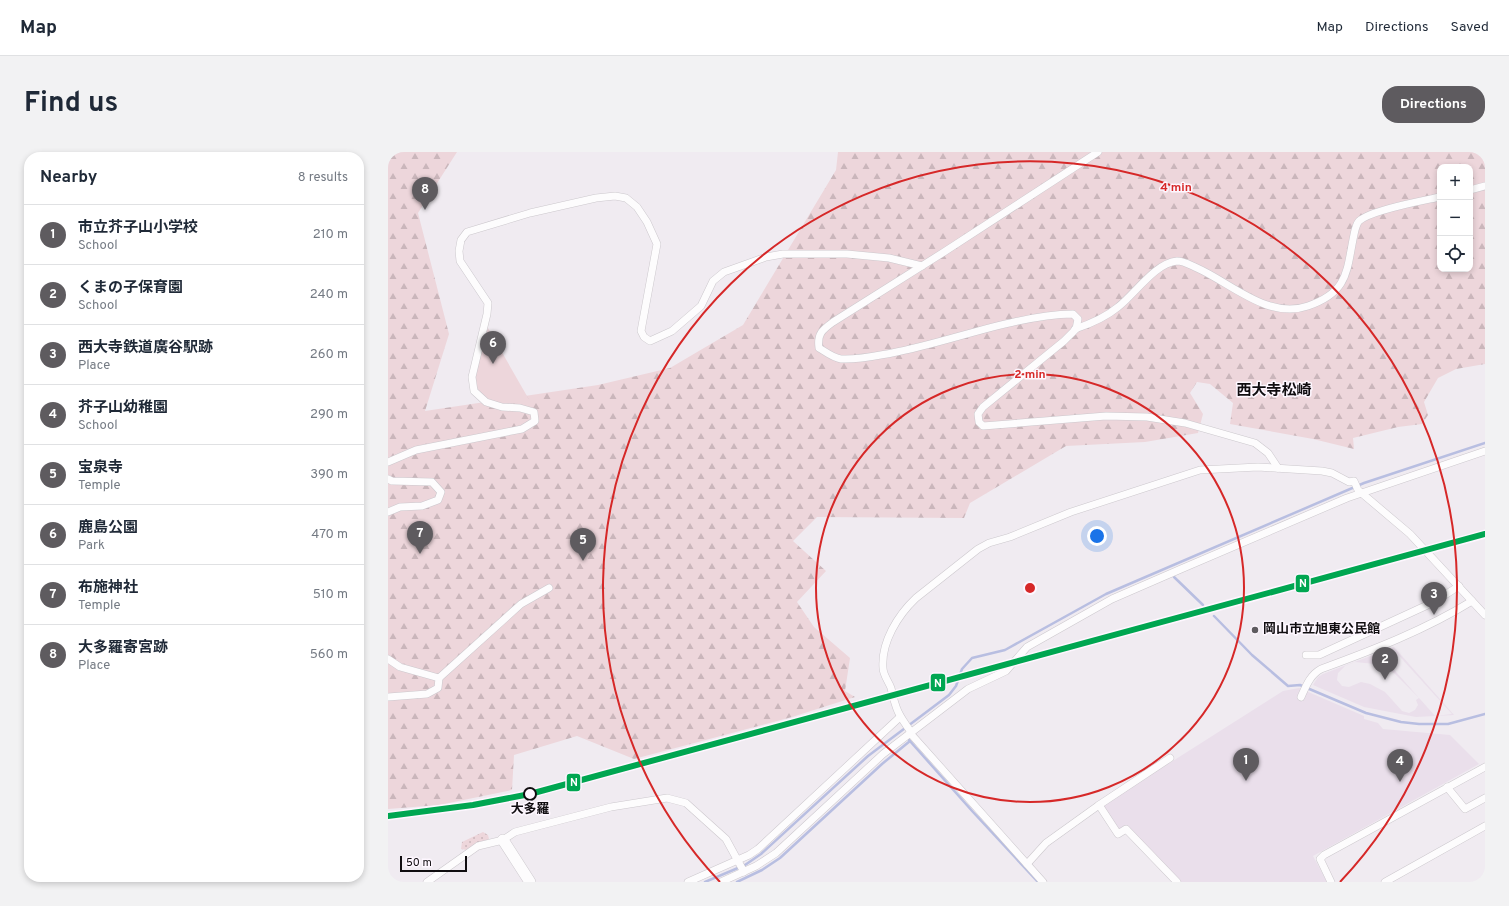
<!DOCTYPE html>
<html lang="en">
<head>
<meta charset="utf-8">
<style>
  :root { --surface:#fff; --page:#f2f2f3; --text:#1f2937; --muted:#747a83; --line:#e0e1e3; --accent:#5e5b5f }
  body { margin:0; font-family:Overpass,"Noto Sans JP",sans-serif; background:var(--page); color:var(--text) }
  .controls { position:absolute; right:12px; top:12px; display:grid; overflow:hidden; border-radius:8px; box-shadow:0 2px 6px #0003 }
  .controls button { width:36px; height:36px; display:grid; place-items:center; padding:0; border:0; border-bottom:1px solid var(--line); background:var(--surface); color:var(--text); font:20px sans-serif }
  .scale { position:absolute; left:12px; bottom:10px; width:67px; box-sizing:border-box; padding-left:4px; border:2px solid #100d10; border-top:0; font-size:11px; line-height:14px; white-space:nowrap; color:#100d10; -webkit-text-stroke:3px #fef7ff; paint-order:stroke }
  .you { position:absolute; left:709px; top:384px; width:14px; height:14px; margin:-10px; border:3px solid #fff; border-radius:50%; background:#1a73e8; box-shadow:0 0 0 6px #1a73e833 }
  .badge { display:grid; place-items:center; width:26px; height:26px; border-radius:50%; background:var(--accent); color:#fff; font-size:13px; font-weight:700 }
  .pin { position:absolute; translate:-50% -33px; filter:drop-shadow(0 1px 2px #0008) }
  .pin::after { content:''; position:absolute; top:21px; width:14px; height:12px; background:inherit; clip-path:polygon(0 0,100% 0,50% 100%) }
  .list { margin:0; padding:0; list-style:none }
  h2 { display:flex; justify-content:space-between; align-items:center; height:52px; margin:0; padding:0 16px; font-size:17px }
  h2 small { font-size:13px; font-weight:400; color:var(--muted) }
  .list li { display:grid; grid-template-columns:26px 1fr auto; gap:12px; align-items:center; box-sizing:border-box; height:60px; padding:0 16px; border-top:1px solid var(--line) }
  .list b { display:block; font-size:15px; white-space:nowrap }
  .list p { margin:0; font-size:13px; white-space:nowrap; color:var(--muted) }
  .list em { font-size:13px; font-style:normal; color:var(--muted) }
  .icon { flex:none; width:22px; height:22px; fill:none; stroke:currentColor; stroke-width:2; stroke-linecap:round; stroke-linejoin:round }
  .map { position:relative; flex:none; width:1097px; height:730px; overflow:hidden; border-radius:16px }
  header { display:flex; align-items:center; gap:24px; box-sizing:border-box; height:56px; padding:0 20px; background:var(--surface); border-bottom:1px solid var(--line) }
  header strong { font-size:19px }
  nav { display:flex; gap:22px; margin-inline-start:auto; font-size:14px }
  .intro { display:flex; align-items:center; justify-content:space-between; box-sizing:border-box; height:96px; padding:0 24px }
  h1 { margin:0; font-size:28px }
  .button { padding:10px 18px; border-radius:16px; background:var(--accent); color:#fff; font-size:14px; font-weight:700 }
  main { display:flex; gap:24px; padding:0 24px }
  aside { flex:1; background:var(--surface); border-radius:16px; box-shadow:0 2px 6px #0003 }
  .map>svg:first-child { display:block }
  .built { fill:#eadfeb; fill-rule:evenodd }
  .grass { fill:url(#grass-dots) }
  .forest { fill:url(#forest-firs); fill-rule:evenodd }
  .park { fill:#edd6db }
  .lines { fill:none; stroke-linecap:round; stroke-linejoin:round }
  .stream { stroke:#b8bee1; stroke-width:2.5 }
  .street-casing { stroke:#ccc8cd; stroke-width:8 }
  .secondary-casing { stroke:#ccc8cd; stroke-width:12 }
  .street { stroke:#fdfcfd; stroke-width:7 }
  .secondary { stroke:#fdfcfd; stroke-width:11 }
  .rail-1-casing { stroke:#fef7ff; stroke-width:9 }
  .rail-1 { stroke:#00a651; stroke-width:6 }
  .ring { fill:none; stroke:#d62828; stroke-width:2 }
  .poi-dot { fill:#5e5b5f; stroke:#fef7ff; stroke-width:1.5 }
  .stop-dot { fill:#fef7ff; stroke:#100d10; stroke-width:2 }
  .labels { text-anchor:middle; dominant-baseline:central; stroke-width:3; stroke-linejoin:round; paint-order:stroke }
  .poi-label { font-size:13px; font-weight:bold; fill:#100d10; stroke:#fef7ff; text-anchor:start }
  .stop-label { font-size:13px; font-weight:bold; fill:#100d10; stroke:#fef7ff }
  .quarter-label { font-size:15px; font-weight:bold; fill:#100d10; stroke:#fef7ff }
  .centre { fill:#d62828; stroke:#fef7ff; stroke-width:2 }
  .ring-label { font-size:12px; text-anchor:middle; font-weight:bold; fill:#d62828; stroke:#fef7ff; stroke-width:3; stroke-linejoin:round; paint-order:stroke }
  .line-badge { stroke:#fef7ff; stroke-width:1.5 }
  .badge-label { font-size:11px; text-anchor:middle; font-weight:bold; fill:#fff }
</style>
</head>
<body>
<header>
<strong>Map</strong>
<nav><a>Map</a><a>Directions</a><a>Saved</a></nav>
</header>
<div class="intro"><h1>Find us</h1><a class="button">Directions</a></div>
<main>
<aside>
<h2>Nearby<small>8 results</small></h2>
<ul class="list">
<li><span class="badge">1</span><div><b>市立芥子山小学校</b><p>School</p></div><em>210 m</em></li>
<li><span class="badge">2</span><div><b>くまの子保育園</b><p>School</p></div><em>240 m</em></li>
<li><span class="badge">3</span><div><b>西大寺鉄道廣谷駅跡</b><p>Place</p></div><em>260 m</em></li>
<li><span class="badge">4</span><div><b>芥子山幼稚園</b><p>School</p></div><em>290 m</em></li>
<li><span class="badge">5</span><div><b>宝泉寺</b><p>Temple</p></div><em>390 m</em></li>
<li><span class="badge">6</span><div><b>鹿島公園</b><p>Park</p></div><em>470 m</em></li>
<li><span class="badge">7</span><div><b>布施神社</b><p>Temple</p></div><em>510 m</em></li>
<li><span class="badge">8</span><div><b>大多羅寄宮跡</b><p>Place</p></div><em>560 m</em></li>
</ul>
</aside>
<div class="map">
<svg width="1097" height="730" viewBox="0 0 1097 730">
  <defs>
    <pattern id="grass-dots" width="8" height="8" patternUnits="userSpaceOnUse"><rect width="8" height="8" fill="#edd6db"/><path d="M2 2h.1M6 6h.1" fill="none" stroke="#cab6bb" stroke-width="1.8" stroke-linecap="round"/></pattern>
    <pattern id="forest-firs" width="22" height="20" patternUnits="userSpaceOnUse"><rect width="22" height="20" fill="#edd6db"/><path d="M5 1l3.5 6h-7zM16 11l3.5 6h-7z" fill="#cab6bb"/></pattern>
  </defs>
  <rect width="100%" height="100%" fill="#f0ebf1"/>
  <g class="built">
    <path d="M 1006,495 L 1066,563 L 1028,565 L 976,555 L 925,533 L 930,525 L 935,522 ZM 1005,497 L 1064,562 L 1047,564 L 993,503 ZM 967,510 L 987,512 L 1006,521 L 1031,546 L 1028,548 L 1030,553 L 1027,558 L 1021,561 L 1014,559 L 997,540 L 982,532 L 973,530 L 961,535 L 954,534 L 949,528 L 950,521 L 957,514 Z"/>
    <path d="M 911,536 L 976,564 L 976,567 L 990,571 L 995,577 L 1062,583 L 1091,612 L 925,704 L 939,730 L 793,730 L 738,674 L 730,678 L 714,654 L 895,539 Z"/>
  </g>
  <path class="grass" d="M 95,680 L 100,683 L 101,687 L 79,698 L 73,697 L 74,690 Z"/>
  <path class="forest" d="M 0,0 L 69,0 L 30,61 L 61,182 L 37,259 L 210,233 L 282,216 L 355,173 L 448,18 L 450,0 L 1097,0 L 1097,212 L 1068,217 L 1050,226 L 1036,250 L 1040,263 L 1034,272 L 1010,275 L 965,286 L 966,297 L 925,287 L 842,272 L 845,251 L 822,232 L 809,230 L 802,241 L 815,262 L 810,281 L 757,290 L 678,294 L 582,351 L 576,366 L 429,365 L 405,389 L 438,419 L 409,450 L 426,475 L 462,506 L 457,539 L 467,545 L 404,565 L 246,607 L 189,584 L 126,603 L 124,638 L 51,653 L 0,657 ZM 1052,15 L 1082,15 L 1082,117 L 1052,117 Z"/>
  <path class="park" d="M 100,176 L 143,251 C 135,251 106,251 100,247 C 75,235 93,196 100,176 Z"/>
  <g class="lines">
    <g class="stream">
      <path d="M 786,425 L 815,453"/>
      <path d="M 826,464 L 864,503 L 900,534 L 912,533 L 978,561 L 1013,570 L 1031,572 L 1060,572 L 1097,562"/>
      <path d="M 521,588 L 585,660 L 650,730"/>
      <path d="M 317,730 L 357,713 L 373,702 L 480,604 L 561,543 L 568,534 L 574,517 L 584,506 L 617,498 L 718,442 L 976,331 L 1097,291"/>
      <path d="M 349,730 L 374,718 L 392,706 L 494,612 L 522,589"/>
    </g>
    <g class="street-casing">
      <g id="street">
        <path d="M 710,0 L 556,100 L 445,170 C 434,178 429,182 431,196 C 438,200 445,206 453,207 C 470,208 487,204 504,201 C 562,190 627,163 685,162 L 690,167 L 688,177 L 676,189 L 595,255 L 590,262 L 591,270 L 595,274 L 718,264 L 759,265 L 797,271 L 867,291 L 880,301 L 890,316"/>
        <path d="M 1082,38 L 1097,34"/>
        <path d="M 687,177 C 702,172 718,165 730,155 C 747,142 767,111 789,109 C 796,109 802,113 809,116 C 843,131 880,168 920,154 C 963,139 958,117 967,78 C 968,75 969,71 971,69 C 983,58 1034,49 1052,45"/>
        <path d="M 0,310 L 28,298 L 134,277 L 147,269 L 146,260 L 132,256 L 114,255 L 98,250 L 86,239 L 84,225 L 99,162 L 100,151 L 72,109 L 71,99 L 73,88 L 79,80 L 142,61 L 208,46 L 227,44 L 238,46 L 249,55 L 259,70 L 269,92 L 253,179 L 256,185 L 262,189 L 284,179 L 313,154 L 325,129 L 336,120 L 378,105 L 395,102 L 459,102 L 501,106 L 534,114"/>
        <path d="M 0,327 L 4,329 L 44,330 L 53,340 L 50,348 L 34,354 L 12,355 L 0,360"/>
        <path d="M 918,503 L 931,503 L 1046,450 L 1071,434"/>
        <path d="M 0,507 L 12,515 L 51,526 L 50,536 L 39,542 L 0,545"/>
        <path d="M 51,526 L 133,452 L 161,436"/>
        <path d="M 913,545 C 918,534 922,523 933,517 C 985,498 1037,478 1084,449"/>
        <path d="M 523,580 C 510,562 508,558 503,536 C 501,530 495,523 495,516 C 493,490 510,463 528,446 L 590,397 L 601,391 L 622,385 L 683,360 L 812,318 L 870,315 L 934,319 L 944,321 L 961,330 L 966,329 L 970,338 L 1022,382 L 1097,463"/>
        <path d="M 522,581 L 655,730"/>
        <path d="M 1059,635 L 1077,657 L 1097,646"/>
        <path d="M 711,653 L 730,682 L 738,677 L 789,730"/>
        <path d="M 639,712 L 658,691 L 711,653 L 782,606"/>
        <path d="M 39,730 L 90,694 L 115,688 L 127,680 L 223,655 L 279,646 L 298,651 L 338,687 L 356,720"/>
        <path d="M 300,730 L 361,703 L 370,697 L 512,565"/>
        <path d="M 333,730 L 368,714 L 388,701 L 495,602 L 580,537 L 618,519 L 639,495 L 724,447 L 793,417 L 959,346 L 1097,299"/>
        <path d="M 943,730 L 932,707 L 936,703 L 1097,615"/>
        <path d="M 997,730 L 1097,674"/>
      </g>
    </g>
    <g class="secondary-casing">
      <path id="secondary" d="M 115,688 L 142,730"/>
    </g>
    <use href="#street" class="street"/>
    <use href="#secondary" class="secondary"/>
    <g class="rail-1-casing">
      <path id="rail-1" d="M 0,664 L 85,653 L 142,642 L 1097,382"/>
    </g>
    <use href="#rail-1" class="rail-1"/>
  </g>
  <g class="ring">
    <circle cx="642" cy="436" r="214"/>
    <path d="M332 730A427 427 0 1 1 952 730"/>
  </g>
  <circle class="poi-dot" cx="867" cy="478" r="4"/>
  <circle class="stop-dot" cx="142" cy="642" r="6"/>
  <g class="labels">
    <g class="poi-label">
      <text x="875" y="478">岡山市立旭東公民館</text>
    </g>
    <g class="stop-label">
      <text x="142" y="658">大多羅</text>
    </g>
    <g class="quarter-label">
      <text x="886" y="239">西大寺松崎</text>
    </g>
  </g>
  <circle cx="642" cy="436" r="6" class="centre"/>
  <g class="ring-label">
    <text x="788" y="39">4 min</text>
    <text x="642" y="226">2 min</text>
  </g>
  <g class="line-badge">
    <rect x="907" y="422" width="15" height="19" rx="4" fill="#00a651"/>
    <rect x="542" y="521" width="16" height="19" rx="4" fill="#00a651"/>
    <rect x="178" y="621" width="15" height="19" rx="4" fill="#00a651"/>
  </g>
  <g class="badge-label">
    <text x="915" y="435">N</text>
    <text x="550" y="535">N</text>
    <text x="186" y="634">N</text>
  </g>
</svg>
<div class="controls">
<button>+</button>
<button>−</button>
<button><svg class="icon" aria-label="locate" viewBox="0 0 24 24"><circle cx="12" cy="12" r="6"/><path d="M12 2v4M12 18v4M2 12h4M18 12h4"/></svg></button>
</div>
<div class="scale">50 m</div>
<div class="you"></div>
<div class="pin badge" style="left:858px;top:629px">1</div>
<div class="pin badge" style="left:997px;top:528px">2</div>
<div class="pin badge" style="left:1046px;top:463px">3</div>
<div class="pin badge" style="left:1012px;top:630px">4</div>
<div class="pin badge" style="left:195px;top:409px">5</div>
<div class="pin badge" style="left:105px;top:212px">6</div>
<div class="pin badge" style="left:32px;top:402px">7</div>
<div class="pin badge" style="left:37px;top:58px">8</div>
</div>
</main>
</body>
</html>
